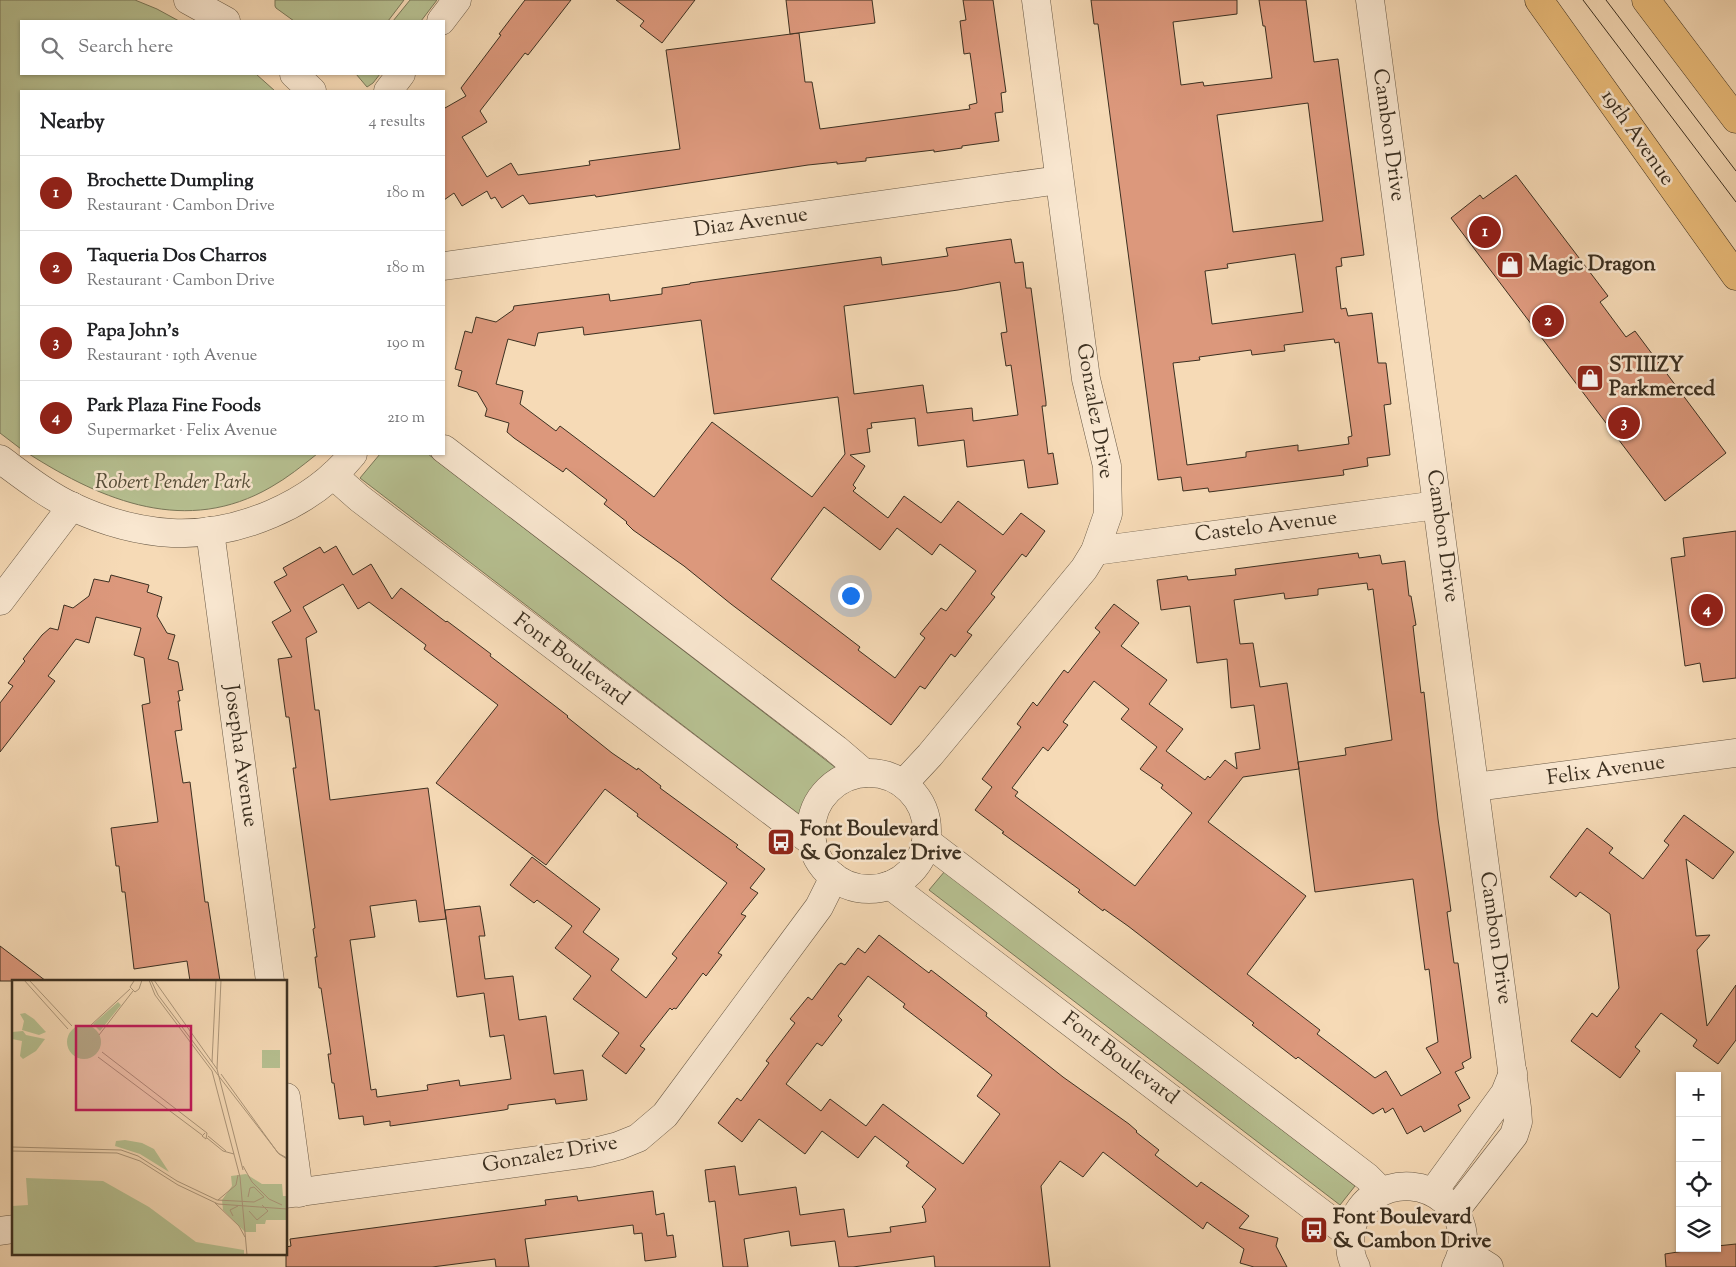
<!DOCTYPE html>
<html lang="en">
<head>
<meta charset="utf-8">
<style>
  :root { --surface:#fff; --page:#f2f2f2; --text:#202124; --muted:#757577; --line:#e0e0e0; --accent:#8f2418 }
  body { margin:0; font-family:"Sorts Mill Goudy",serif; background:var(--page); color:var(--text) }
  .controls { position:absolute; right:15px; bottom:15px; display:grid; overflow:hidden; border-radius:0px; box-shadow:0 1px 4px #0004 }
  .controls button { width:45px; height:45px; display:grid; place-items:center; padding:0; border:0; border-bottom:1px solid var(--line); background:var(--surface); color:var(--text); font:25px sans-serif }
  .you { position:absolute; left:850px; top:595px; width:18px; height:18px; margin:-12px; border:4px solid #fff; border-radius:50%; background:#1a73e8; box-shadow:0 0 0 8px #1a73e833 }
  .badge { display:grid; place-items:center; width:32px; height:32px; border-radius:50%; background:var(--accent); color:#fff; font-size:16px; font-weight:700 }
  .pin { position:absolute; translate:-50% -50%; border:2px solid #fff; box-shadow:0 1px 5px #0006 }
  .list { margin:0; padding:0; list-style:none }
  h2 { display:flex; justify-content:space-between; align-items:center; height:65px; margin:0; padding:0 20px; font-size:21px }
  h2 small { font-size:16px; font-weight:400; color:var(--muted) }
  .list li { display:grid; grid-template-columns:32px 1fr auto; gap:15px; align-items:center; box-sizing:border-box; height:75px; padding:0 20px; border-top:1px solid var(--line) }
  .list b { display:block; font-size:19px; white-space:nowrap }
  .list p { margin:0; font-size:16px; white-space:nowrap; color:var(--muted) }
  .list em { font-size:16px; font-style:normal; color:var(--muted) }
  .icon { flex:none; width:28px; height:28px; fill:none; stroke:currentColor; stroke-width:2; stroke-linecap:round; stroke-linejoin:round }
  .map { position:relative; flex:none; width:1736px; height:1267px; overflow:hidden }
  .search { position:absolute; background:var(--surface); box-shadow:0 1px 4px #0004; left:20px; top:20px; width:425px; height:55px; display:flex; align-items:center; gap:12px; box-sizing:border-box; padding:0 18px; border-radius:0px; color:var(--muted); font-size:19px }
  .panel { position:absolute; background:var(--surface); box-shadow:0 1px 4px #0004; left:20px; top:90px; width:425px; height:365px; border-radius:0px }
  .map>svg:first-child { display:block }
  .green { fill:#b7c192; stroke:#7a785a }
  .building { fill:#dc987c; stroke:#3c3021; fill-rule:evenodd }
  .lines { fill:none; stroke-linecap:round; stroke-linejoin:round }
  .minor-casing { stroke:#6a5a46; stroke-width:29 }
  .highway-casing { stroke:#3c3021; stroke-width:29 }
  .minor { stroke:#f9e7d0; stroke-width:28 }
  .highway { stroke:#ebbd7b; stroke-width:28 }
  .tram { stroke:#3c3021; stroke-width:1 }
  .labels { text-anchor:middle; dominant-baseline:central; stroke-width:5; stroke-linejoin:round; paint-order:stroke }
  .street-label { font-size:21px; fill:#3c3021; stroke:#f9e7d0 }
  .poi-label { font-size:21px; font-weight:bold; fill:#3c3021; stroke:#f9e7d0; text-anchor:start }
  .park-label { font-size:21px; font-style:italic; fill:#554d38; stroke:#f9e7d0 }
  .inset-road { fill:none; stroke:#ac967a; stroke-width:1 }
  .view { fill:#c2185b; fill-opacity:0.15; stroke:#c2185b; stroke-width:2.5 }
  .inset-edge { fill:none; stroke:#3c3021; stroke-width:2.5 }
</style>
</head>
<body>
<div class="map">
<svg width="1736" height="1267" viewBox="0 0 1736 1267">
  <rect width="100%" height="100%" fill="#f6dab6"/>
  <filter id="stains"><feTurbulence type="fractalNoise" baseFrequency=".004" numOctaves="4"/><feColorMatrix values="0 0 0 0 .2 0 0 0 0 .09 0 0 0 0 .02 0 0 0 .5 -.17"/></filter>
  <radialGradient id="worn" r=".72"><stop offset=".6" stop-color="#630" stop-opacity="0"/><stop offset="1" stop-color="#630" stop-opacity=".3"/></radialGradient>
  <g class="green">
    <path d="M 0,0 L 135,0 L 157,9 L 179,21 L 21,21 L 21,74 L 256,74 L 275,91 L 21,91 L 21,449 L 0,433 Z"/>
    <path d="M 275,0 L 404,0 L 388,21 L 294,21 L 276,8 L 275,6 Z"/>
    <path d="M 410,0 L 437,0 L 421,21 L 393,21 Z"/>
    <path d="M 356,74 L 380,74 L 373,83 L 367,87 Z"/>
    <path d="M 29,454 L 317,454 C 302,466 287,478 271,487 C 187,536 103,501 29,454 Z"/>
    <path d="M 380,454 L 428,454 L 836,768 L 800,815 L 360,478 Z"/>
    <path d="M 945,871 L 1355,1186 L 1340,1205 L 929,890 Z"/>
  </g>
  <g class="building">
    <path d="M 525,0 L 571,0 L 528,55 L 525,53 L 480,111 L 487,122 L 462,137 L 487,177 L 511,163 L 518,175 L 590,165 L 589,161 L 680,149 L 666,50 L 799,33 L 805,82 L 812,82 L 820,129 L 970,109 L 969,105 L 977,103 L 970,53 L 964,54 L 960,21 L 966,20 L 963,0 L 993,0 L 1006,92 L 1001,93 L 1003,112 L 995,113 L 999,141 L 962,146 L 962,148 L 934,152 L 934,150 L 866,158 L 866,161 L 837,164 L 837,162 L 808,165 L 596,197 L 595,195 L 529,204 L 523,195 L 502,208 L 495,197 L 491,199 L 487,191 L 462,206 L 454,193 L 444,200 L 444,105 L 445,108 L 466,96 L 461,88 L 501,35 L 499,34 Z"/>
    <path d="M 616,0 L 695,0 L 662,43 L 640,26 L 644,21 Z"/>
    <path d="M 786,0 L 872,0 L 875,23 L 790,34 Z"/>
    <path d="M 1091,0 L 1237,0 L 1237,14 L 1173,22 L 1181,85 L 1203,82 L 1204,86 L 1272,78 L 1265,26 L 1263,26 L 1259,0 L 1306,0 L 1314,62 L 1338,59 L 1364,255 L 1341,258 L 1342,266 L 1336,267 L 1341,309 L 1346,308 L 1348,316 L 1372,313 L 1378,363 L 1386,363 L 1391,404 L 1384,405 L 1390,455 L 1367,458 L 1368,466 L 1343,470 L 1344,475 L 1209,492 L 1208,488 L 1183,491 L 1181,477 L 1158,480 L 1098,24 L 1094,24 ZM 1308,103 L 1323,221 L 1233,232 L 1217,115 ZM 1295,254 L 1303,312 L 1212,324 L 1205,271 L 1228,268 L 1227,264 ZM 1334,339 L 1335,343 L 1339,342 L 1352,436 L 1348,437 L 1349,444 L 1298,451 L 1298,445 L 1246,452 L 1246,457 L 1187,465 L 1173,363 L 1200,360 L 1199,357 L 1251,350 L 1252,355 L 1285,351 L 1284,345 Z"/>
    <path d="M 1516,175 L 1608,296 L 1600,302 L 1626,337 L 1635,331 L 1726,453 L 1665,501 L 1451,218 L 1480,195 L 1483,199 Z"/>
    <path d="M 1011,239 L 1015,263 L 1023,262 L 1026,288 L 1031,288 L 1046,402 L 1046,406 L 1042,406 L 1048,454 L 1053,453 L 1058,484 L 1028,488 L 1024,460 L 967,467 L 964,440 L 918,446 L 915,418 L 871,423 L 872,428 L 867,429 L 870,452 L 850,455 L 865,466 L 853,485 L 856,488 L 853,491 L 888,518 L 904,496 L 941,523 L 958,501 L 1003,535 L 1021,513 L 1045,531 L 1026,557 L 1022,554 L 991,594 L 995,597 L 967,632 L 972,635 L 955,657 L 951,654 L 925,689 L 920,686 L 891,725 L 731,604 L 684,566 L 633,530 L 626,523 L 627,522 L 604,504 L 607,500 L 566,468 L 563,472 L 514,438 L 507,432 L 509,423 L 485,416 L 487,409 L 477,392 L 458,386 L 462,371 L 455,369 L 465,331 L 472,333 L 476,317 L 496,322 L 513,310 L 514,306 L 609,294 L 610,301 L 662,294 L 662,288 L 690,284 L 690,283 L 881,257 L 882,265 L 948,256 L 946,248 ZM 1000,282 L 1007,332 L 1001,333 L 1006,366 L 1011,365 L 1018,415 L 973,421 L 972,408 L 927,413 L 923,385 L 854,394 L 844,306 L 958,290 ZM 701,320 L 714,414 L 838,397 L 845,454 L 812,497 L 712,422 L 654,497 L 560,426 L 556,431 L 520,404 L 523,391 L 496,384 L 508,339 L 535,346 L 538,333 L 583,327 L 584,335 ZM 824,507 L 880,550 L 897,528 L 932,555 L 940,544 L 976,571 L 946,611 L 941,608 L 920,634 L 925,638 L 895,678 L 858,650 L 860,647 L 771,579 Z"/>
    <path d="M 1736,531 L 1736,678 L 1703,682 L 1700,663 L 1685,666 L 1671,558 L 1685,556 L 1683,538 Z"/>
    <path d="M 336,546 L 353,575 L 371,564 L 392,599 L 401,588 L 446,622 L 447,621 L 491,654 L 490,656 L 568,716 L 567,717 L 612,753 L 637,770 L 638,768 L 661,786 L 660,788 L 738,845 L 736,847 L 765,869 L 750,888 L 758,893 L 741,914 L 746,916 L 718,953 L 722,955 L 706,976 L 703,973 L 676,1009 L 674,1008 L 672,1010 L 670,1008 L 640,1046 L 645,1049 L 626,1074 L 602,1056 L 619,1033 L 573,999 L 591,976 L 555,948 L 572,926 L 537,900 L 534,903 L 510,885 L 532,857 L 600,909 L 583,932 L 619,959 L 611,970 L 646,998 L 677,958 L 672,954 L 727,883 L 637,816 L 638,814 L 605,789 L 546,865 L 436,783 L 498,705 L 424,649 L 426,645 L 369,602 L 358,609 L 343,584 L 303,607 L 317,632 L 306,638 L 315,710 L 319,710 L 330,800 L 428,788 L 446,919 L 419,922 L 416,900 L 370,906 L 375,937 L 350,940 L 371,1090 L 376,1089 L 377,1097 L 428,1090 L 427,1085 L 459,1080 L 460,1086 L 511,1079 L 504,1035 L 490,1037 L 484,993 L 457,997 L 445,910 L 480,906 L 485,936 L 479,936 L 485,979 L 513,976 L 519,1020 L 546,1016 L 554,1074 L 583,1070 L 587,1100 L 556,1104 L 555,1099 L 508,1105 L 508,1109 L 504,1110 L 390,1126 L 390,1121 L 364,1125 L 363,1116 L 339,1119 L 334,1083 L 332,1083 L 328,1054 L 331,1054 L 321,988 L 319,988 L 315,957 L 317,957 L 313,929 L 315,928 L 293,768 L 296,768 L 289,717 L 286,717 L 278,659 L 292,657 L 272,622 L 291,611 L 274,582 L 287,575 L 283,568 L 320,547 L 324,553 Z"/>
    <path d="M 1358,553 L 1359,558 L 1380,555 L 1382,564 L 1405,561 L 1409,596 L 1411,596 L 1416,625 L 1413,626 L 1421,693 L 1424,692 L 1438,819 L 1451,911 L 1447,912 L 1454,963 L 1458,963 L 1471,1058 L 1462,1063 L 1464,1068 L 1455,1072 L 1470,1098 L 1458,1105 L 1461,1111 L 1424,1132 L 1421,1126 L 1407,1134 L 1393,1108 L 1385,1113 L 1383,1108 L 1373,1114 L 1298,1057 L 1296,1059 L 1252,1025 L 1254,1023 L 1128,926 L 1104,909 L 1103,911 L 1078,892 L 1080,890 L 1002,833 L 1004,832 L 975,810 L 992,787 L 982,779 L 1021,727 L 1017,724 L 1033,702 L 1037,706 L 1064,670 L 1068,673 L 1100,632 L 1095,628 L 1114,604 L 1139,623 L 1121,646 L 1167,680 L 1149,704 L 1183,729 L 1166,751 L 1205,780 L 1208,776 L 1210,778 L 1225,760 L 1237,769 L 1235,753 L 1260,749 L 1254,705 L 1231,708 L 1227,659 L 1197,663 L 1190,606 L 1161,610 L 1157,580 L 1187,576 L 1188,580 L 1236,575 L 1235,569 ZM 1367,583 L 1368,590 L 1373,589 L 1392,740 L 1345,748 L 1346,755 L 1298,762 L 1315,892 L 1413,879 L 1425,970 L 1429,969 L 1438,1042 L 1426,1048 L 1441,1073 L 1401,1096 L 1386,1071 L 1375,1078 L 1317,1034 L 1320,1030 L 1247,974 L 1306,896 L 1208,822 L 1243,777 L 1299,769 L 1287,683 L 1260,687 L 1253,643 L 1240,644 L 1234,600 L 1284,593 L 1285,599 L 1318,595 L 1318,589 ZM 1094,681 L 1129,709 L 1121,719 L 1157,747 L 1140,769 L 1163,785 L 1161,788 L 1192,813 L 1135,886 L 1015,796 L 1018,792 L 1012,788 L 1043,747 L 1048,751 L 1068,725 L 1063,722 Z"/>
    <path d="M 111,575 L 149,585 L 147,592 L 162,597 L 157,616 L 167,633 L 175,635 L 168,659 L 178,662 L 183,690 L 178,691 L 180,701 L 178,701 L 182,730 L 175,731 L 183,783 L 190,782 L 205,902 L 208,902 L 220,981 L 190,981 L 187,961 L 134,969 L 125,892 L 122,892 L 119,866 L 116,866 L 111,828 L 158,822 L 142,705 L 150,703 L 144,658 L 134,655 L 141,628 L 96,617 L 89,643 L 76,639 L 48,676 L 55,681 L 0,752 L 0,703 L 13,686 L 8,683 L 25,661 L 23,659 L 42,635 L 50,628 L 58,630 L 64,605 L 73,608 L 89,596 L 94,579 L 109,582 Z"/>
    <path d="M 1684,815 L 1734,852 L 1713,879 L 1686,859 L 1696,936 L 1710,935 L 1697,950 L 1707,1026 L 1736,985 L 1736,1040 L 1718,1064 L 1693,1046 L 1697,1040 L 1661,1013 L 1635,1047 L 1640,1051 L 1620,1078 L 1571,1041 L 1592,1013 L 1597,1017 L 1619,988 L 1610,914 L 1580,892 L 1576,897 L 1550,877 L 1587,828 L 1613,848 L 1609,853 L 1643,879 L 1669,845 L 1664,841 Z"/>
    <path d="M 879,935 L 929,973 L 931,970 L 987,1013 L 986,1016 L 1063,1077 L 1129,1124 L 1137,1131 L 1136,1132 L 1159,1150 L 1155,1155 L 1197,1187 L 1201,1182 L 1249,1216 L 1239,1228 L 1278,1238 L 1276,1246 L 1287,1267 L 1254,1267 L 1240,1263 L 1244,1249 L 1207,1222 L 1203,1229 L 1103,1152 L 1083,1177 L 1060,1161 L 1041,1186 L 1050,1267 L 935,1267 L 934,1256 L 853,1267 L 839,1267 L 835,1241 L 791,1246 L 789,1231 L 744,1239 L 748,1267 L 723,1267 L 715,1201 L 709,1202 L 705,1170 L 735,1166 L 739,1195 L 796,1187 L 800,1215 L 844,1209 L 848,1237 L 891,1232 L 890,1227 L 926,1222 L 924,1209 L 922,1207 L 936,1189 L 906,1166 L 909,1162 L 875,1136 L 858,1158 L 822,1131 L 805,1154 L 759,1119 L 742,1142 L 718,1123 L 737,1098 L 741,1101 L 769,1063 L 766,1061 L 795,1023 L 790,1019 L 808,997 L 812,1000 L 838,965 L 841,963 L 845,965 L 858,948 L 865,953 ZM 868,976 L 905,1004 L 903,1007 L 992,1075 L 977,1096 L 1000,1114 L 963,1164 L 883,1104 L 866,1126 L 830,1099 L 821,1111 L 786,1084 L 817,1043 L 822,1046 L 842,1020 L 838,1016 Z"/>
    <path d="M 0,946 L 46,981 L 0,981 Z"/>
    <path d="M 653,1191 L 656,1215 L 664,1213 L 667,1236 L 673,1235 L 676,1257 L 645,1261 L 642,1233 L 634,1234 L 633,1225 L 525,1239 L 529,1267 L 496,1267 L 495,1259 L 432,1267 L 286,1267 L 286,1247 L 291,1246 L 290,1239 L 546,1205 L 545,1200 L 577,1196 L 578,1201 Z"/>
    <path d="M 1736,1244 L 1736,1267 L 1666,1267 L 1665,1254 L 1703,1248 L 1717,1248 L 1717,1246 Z"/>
  </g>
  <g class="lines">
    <g class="minor-casing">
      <g id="minor">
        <path d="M 188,0 L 226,21"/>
        <path d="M 1370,0 L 1517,1108 L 1518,1122 L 1514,1135 L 1454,1212"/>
        <path d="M 441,21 L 457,0"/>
        <path d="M 294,74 L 312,91"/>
        <path d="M 388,91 L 401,74"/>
        <path d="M 444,266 L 1059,180"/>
        <path d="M 444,449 L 836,749 L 864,773"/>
        <path d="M 0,459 C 23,476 47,495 73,507 C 103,521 139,531 172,533 C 238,536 312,505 353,454"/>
        <path d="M 333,475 L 359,498 L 812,842"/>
        <path d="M 210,531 L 270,981"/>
        <path d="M 1095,551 L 1437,505"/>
        <path d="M 0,601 L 72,506"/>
        <circle cx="869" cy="831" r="58"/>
        <path d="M 903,784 L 930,755 L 1084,569 L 1095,551 L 1108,514 L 1107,466 L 1086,379 L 1036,0"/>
        <path d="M 1475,787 L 1736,753"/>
        <path d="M 926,841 L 1367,1177 L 1381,1191"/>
        <path d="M 890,885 L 1350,1235"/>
        <path d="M 286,1097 L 299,1193"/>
        <path d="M 1433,1192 L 1505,1093 L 1513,1073"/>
        <path d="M 286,1194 L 590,1153 L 618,1146 L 638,1138 L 665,1115 L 819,907 L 834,877"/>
        <path d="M 0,1231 L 14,1229"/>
        <path d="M 1462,1250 L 1489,1267"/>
        <path d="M 1356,1267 C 1349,1255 1349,1240 1352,1226 C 1355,1214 1364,1202 1374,1196 C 1423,1165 1484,1214 1456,1267"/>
      </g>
    </g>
    <g class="highway-casing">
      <g id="highway">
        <path d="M 1539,0 L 1736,276"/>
        <path d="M 1646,0 L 1736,119"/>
      </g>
    </g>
    <use href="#minor" class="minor"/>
    <use href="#highway" class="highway"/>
    <g class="tram">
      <path d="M 1583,0 L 1736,202"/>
      <path d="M 1606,0 L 1736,171"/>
    </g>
  </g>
  <defs>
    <g id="shop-square" transform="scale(1.4375)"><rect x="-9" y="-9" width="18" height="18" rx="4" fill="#8f2418" stroke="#f9e7d0"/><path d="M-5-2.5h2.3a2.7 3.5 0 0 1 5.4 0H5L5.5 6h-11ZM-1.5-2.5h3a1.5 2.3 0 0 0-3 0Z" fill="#fff"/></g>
    <g id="bus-square" transform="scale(1.4375)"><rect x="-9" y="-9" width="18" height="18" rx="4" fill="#8f2418" stroke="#f9e7d0"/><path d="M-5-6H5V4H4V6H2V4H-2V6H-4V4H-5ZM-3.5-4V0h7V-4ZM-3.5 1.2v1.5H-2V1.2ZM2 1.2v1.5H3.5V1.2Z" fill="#fff"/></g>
  </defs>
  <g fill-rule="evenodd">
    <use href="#shop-square" x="1510" y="265"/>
    <use href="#shop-square" x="1590" y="378"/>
    <use href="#bus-square" x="781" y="842"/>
    <use href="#bus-square" x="1314" y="1230"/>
  </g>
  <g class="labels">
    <g class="street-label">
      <text transform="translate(1388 135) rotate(82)">Cambon Drive</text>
      <text transform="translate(1637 138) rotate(55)">19th Avenue</text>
      <text transform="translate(751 223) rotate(-8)">Diaz Avenue</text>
      <text transform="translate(1094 411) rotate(80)">Gonzalez Drive</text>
      <text transform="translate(1266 527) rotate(-7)">Castelo Avenue</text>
      <text transform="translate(1442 536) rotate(82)">Cambon Drive</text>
      <text transform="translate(571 660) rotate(37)">Font Boulevard</text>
      <text transform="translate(240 756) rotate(82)">Josepha Avenue</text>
      <text transform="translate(1606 771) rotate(-8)">Felix Avenue</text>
      <text transform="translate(1495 938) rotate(82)">Cambon Drive</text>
      <text transform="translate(1120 1059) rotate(37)">Font Boulevard</text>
      <text transform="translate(550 1155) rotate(-10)">Gonzalez Drive</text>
    </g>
    <g class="poi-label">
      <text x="1529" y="265">Magic Dragon</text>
      <text x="1609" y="366">STIIIZY<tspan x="1609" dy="24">Parkmerced</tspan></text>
      <text x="800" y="830">Font Boulevard<tspan x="800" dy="24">&amp; Gonzalez Drive</tspan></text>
      <text x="1333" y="1218">Font Boulevard<tspan x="1333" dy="24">&amp; Cambon Drive</tspan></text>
    </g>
    <g class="park-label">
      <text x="173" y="483">Robert Pender Park</text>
    </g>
  </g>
  <g transform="translate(12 980)">
    <rect width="275" height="275" fill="#f6dab6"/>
    <path d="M 106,22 L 109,25 L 88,51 L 81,44 ZM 13,33 L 22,39 L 34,52 L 27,55 L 10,50 L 12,41 L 8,34 ZM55 62a17 17 0 1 1 34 0a17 17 0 1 1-34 0ZM 11,51 L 14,55 L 33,59 L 24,71 L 11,79 L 8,76 L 10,61 L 0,59 L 0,52 ZM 250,70 L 268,70 L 268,88 L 250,88 ZM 113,160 L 130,163 L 142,169 L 157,192 L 128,174 L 103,166 L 104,161 ZM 234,194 L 250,204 L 270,204 L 271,216 L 275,216 L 275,240 L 254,240 L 253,244 L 244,244 L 244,252 L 233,252 L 211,230 L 210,220 L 220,206 L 219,196 ZM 14,198 L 91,201 L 137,227 L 184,262 L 232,270 L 232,275 L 0,275 L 0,226 L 16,225 Z" fill="#b7c192"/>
    <path class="inset-road" d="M 12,0 L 56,49M 17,0 L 60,46M 137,0 L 143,15 L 200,91 L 228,197 L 235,275M 139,0 L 146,15 L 209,99 L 267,174 L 275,179M 142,0 L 205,89 L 231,190M 122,1 L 118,7 L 123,12 L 127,9 L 130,0M 78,46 L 118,9M 87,55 L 121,11M 90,72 L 195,153 L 194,159 L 190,156 L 193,153M 86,77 L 190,155M 200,82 L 204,0M 205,89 L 209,0M 209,94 L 266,173 L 275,178M 196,156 L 214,171M 195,158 L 211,171 L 222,174M 0,167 L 109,170 L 126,176 L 165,201 L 205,220 L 242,222M 0,171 L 105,173 L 128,181 L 166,205 L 206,224 L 275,229M 231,186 L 240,202 L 257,219 L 270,225M 236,217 L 238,208 L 242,207 L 252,217 L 242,222M 206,220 L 224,205 L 226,195M 203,223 L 227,246 L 233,257M 237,231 L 245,240 L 256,231 L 250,225M 221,236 L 218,230 L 226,226"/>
    <path class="view" d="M 64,46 L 179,46 L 179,130 L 64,130 Z"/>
    <rect width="275" height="275" class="inset-edge"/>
  </g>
  <rect width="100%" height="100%" filter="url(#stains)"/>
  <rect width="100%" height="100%" fill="url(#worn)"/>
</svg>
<div class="controls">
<button>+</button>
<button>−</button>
<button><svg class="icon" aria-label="locate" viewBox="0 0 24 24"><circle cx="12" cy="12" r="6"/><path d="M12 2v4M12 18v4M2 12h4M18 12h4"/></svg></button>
<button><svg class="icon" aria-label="layers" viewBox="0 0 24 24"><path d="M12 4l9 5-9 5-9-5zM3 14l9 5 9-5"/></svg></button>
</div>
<div class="you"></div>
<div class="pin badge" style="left:1485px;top:232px">1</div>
<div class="pin badge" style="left:1548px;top:321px">2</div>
<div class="pin badge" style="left:1624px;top:423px">3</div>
<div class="pin badge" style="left:1707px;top:610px">4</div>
<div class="search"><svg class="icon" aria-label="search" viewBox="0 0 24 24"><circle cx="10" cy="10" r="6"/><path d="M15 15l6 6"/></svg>Search here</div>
<section class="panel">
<h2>Nearby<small>4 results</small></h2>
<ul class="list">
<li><span class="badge">1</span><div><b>Brochette Dumpling</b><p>Restaurant · Cambon Drive</p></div><em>180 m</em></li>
<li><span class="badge">2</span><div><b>Taqueria Dos Charros</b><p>Restaurant · Cambon Drive</p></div><em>180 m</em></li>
<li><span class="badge">3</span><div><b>Papa John's</b><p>Restaurant · 19th Avenue</p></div><em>190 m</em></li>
<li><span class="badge">4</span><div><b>Park Plaza Fine Foods</b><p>Supermarket · Felix Avenue</p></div><em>210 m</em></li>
</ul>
</section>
</div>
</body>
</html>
